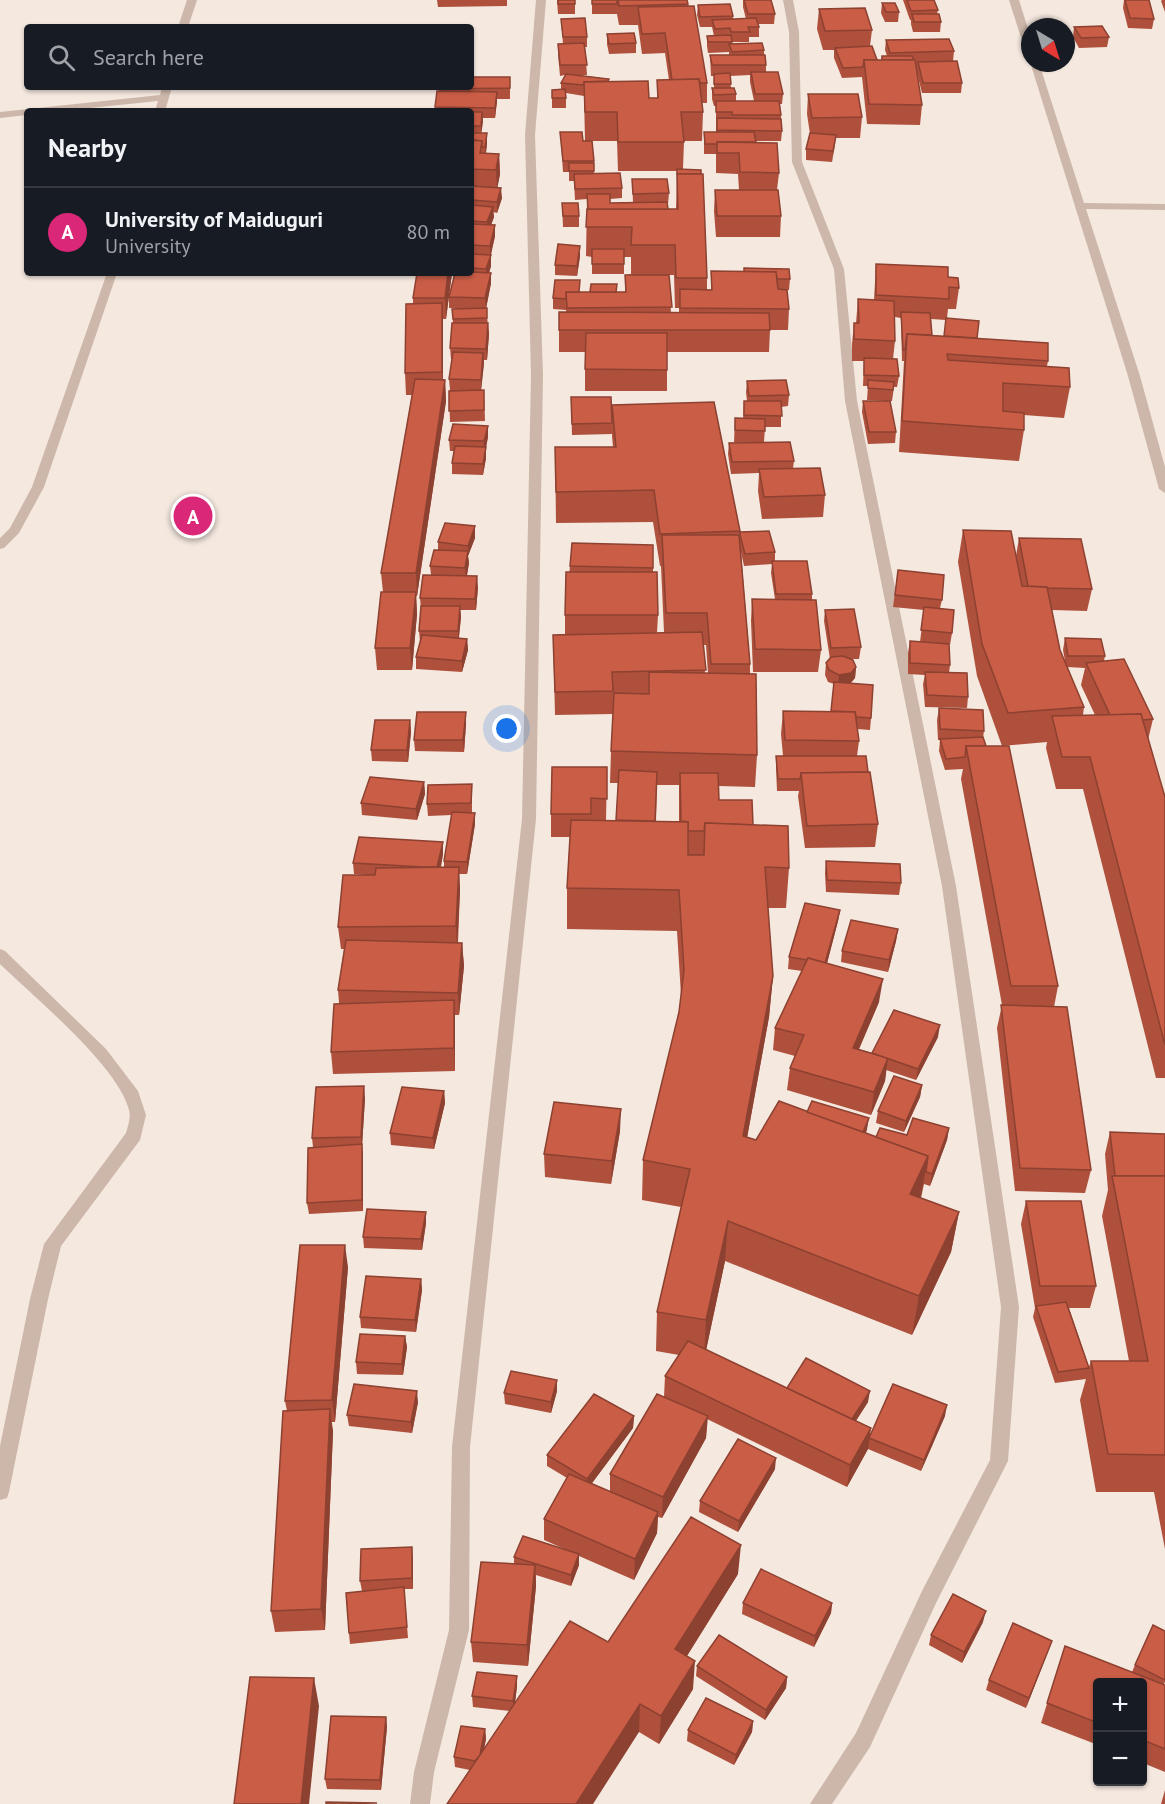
<!DOCTYPE html>
<html lang="en">
<head>
<meta charset="utf-8">
<style>
  :root { --surface:#171b24; --page:#20242c; --text:#f1f3f6; --muted:#9ea1a6; --line:#363941; --accent:#db2777 }
  body { margin:0; font-family:"PT Sans",sans-serif; background:var(--page); color:var(--text) }
  .controls { position:absolute; right:18px; bottom:18px; display:grid; overflow:hidden; border-radius:6px; box-shadow:0 2px 4px #0004 }
  .controls button { width:54px; height:54px; display:grid; place-items:center; padding:0; border:0; border-bottom:2px solid var(--line); background:var(--surface); color:var(--text); font:30px sans-serif }
  .compass { position:absolute; left:1021px; top:18px; width:54px; height:54px; border-radius:50%; background:var(--surface); box-shadow:0 2px 4px #0004; rotate:142deg }
  .you { position:absolute; left:507px; top:729px; width:21px; height:21px; margin:-15px; border:4px solid #fff; border-radius:50%; background:#1a73e8; box-shadow:0 0 0 9px #1a73e833 }
  .badge { display:grid; place-items:center; width:39px; height:39px; border-radius:50%; background:var(--accent); color:#fff; font-size:20px; font-weight:700 }
  .pin { position:absolute; translate:-50% -50%; border:3px solid #fff; box-shadow:0 2px 6px #0006 }
  .list { margin:0; padding:0; list-style:none }
  h2 { display:flex; justify-content:space-between; align-items:center; height:78px; margin:0; padding:0 24px; font-size:26px }
  h2 small { font-size:20px; font-weight:400; color:var(--muted) }
  .list li { display:grid; grid-template-columns:39px 1fr auto; gap:18px; align-items:center; box-sizing:border-box; height:90px; padding:0 24px; border-top:2px solid var(--line) }
  .list b { display:block; font-size:22px; white-space:nowrap }
  .list p { margin:0; font-size:20px; white-space:nowrap; color:var(--muted) }
  .list em { font-size:20px; font-style:normal; color:var(--muted) }
  .icon { flex:none; width:33px; height:33px; fill:none; stroke:currentColor; stroke-width:2; stroke-linecap:round; stroke-linejoin:round }
  .map { position:relative; flex:none; width:1165px; height:1804px; overflow:hidden }
  .search { position:absolute; background:var(--surface); box-shadow:0 2px 4px #0004; left:24px; top:24px; width:450px; height:66px; display:flex; align-items:center; gap:15px; box-sizing:border-box; padding:0 21px; border-radius:6px; color:var(--muted); font-size:22px }
  .panel { position:absolute; background:var(--surface); box-shadow:0 2px 4px #0004; left:24px; top:108px; width:450px; height:168px; border-radius:6px }
  .map>svg:first-child { display:block }
  .lines { fill:none; stroke-linecap:round; stroke-linejoin:round }
  .minor { fill:#cdb7aa; fill-rule:evenodd }
  .wall { fill:#ae503c; fill-rule:evenodd }
  .shaded-wall { fill:#8d4131 }
  .building { fill:#ca5d46; stroke:#8d4131; stroke-width:1.5 }
</style>
</head>
<body>
<div class="map">
<svg width="1165" height="1804" viewBox="0 0 1165 1804">
  <rect width="100%" height="100%" fill="#f4e8df"/>
  <g class="lines">
    <g class="minor">
      <path d="M 187,0 L 197,0 L 188,27 L 178,27 Z"/>
      <path d="M 536,0 L 546,0 L 535,135 L 543,375 L 536,819 L 470,1447 L 469,1630 L 434,1772 L 430,1804 L 410,1804 L 414,1772 L 449,1630 L 452,1447 L 522,819 L 531,375 L 525,135 Z"/>
      <path d="M 783,0 L 793,0 L 799,32 L 802,162 L 844,269 L 857,401 L 956,886 L 1019,1307 L 1008,1461 L 936,1603 L 870,1747 L 832,1804 L 810,1804 L 856,1733 L 922,1591 L 990,1460 L 1001,1307 L 942,886 L 845,401 L 834,269 L 792,162 L 789,32 Z"/>
      <path d="M 1009,0 L 1019,0 L 1030,35 L 1030,53 L 1025,50 Z"/>
      <path d="M 1030,62 L 1039,63 L 1084,203 L 1165,204 L 1165,210 L 1086,209 L 1140,376 L 1165,467 L 1165,493 L 1159,489 L 1128,376 Z"/>
      <path d="M 162,87 L 172,87 L 165,111 L 155,111 L 158,101 L 61,111 L 27,111 L 27,115 L 0,118 L 0,112 L 160,95 Z"/>
      <path d="M 107,273 L 117,273 L 44,487 L 19,533 L 4,548 L 0,549 L 0,538 L 10,528 L 32,487 Z"/>
      <path d="M 0,949 L 5,951 L 106,1049 L 138,1091 L 146,1115 L 140,1140 L 61,1246 L 48,1299 L 9,1492 L 7,1498 L 0,1500 L 0,1446 L 30,1299 L 44,1244 L 126,1133 C 128,1126 131,1118 129,1110 C 118,1066 34,997 0,964 Z"/>
    </g>
  </g>
  <g class="wall">
    <path d="M 437,0 L 507,0 L 507,6 L 438,7 Z"/>
    <path d="M 557,0 L 575,0 L 575,14 L 558,14 Z"/>
    <path d="M 592,0 L 687,0 L 707,83 L 707,103 L 702,103 L 703,112 L 702,141 L 684,141 L 683,169 L 707,278 L 707,290 L 711,290 L 711,271 L 790,279 L 789,290 L 787,290 L 789,309 L 788,330 L 770,330 L 769,352 L 667,352 L 667,391 L 585,391 L 585,352 L 559,352 L 559,330 L 566,312 L 566,310 L 553,309 L 553,298 L 580,292 L 625,292 L 625,275 L 631,274 L 631,257 L 624,257 L 624,274 L 592,274 L 592,257 L 586,256 L 587,199 L 575,200 L 574,181 L 569,181 L 569,172 L 563,172 L 561,142 L 560,132 L 585,141 L 584,96 L 566,93 L 566,108 L 552,108 L 552,90 L 561,89 L 561,83 L 565,75 L 560,76 L 558,54 L 558,44 L 563,44 L 561,19 L 587,37 L 587,47 L 585,47 L 587,75 L 579,75 L 609,79 L 609,81 L 649,98 L 657,98 L 657,80 L 669,80 L 665,53 L 642,54 L 638,25 L 619,25 L 617,14 L 592,14 ZM 592,141 L 617,141 L 618,171 L 677,171 L 676,209 L 668,209 L 667,204 L 668,204 L 669,193 L 632,179 L 633,202 L 610,203 L 610,199 L 622,198 L 622,188 L 594,174 L 594,161 ZM 669,275 L 674,275 L 675,308 L 679,308 L 679,313 L 671,313 Z"/>
    <path d="M 743,0 L 775,14 L 774,24 L 758,24 L 759,27 L 759,37 L 749,37 L 749,42 L 732,42 L 732,44 L 764,50 L 764,55 L 766,65 L 766,72 L 783,94 L 782,104 L 780,104 L 782,131 L 781,141 L 755,141 L 779,173 L 777,190 L 781,216 L 780,237 L 716,237 L 714,211 L 715,190 L 739,190 L 738,174 L 716,173 L 716,154 L 704,154 L 704,132 L 716,132 L 716,106 L 714,106 L 712,99 L 712,88 L 714,88 L 714,76 L 711,76 L 710,55 L 729,55 L 729,52 L 708,53 L 707,46 L 707,36 L 714,36 L 712,27 L 700,27 L 697,15 L 698,5 L 733,16 L 733,19 L 746,19 L 743,7 ZM 750,75 L 750,82 L 754,101 L 736,101 L 736,94 L 731,88 L 730,76 Z"/>
    <path d="M 903,0 L 934,0 L 938,10 L 937,14 L 941,22 L 940,32 L 913,32 L 911,24 L 911,20 L 910,20 Z"/>
    <path d="M 1124,0 L 1149,0 L 1154,19 L 1152,29 L 1128,28 L 1123,8 Z"/>
    <path d="M 1162,0 L 1165,0 L 1165,12 L 1161,1 Z"/>
    <path d="M 882,3 L 899,12 L 898,22 L 885,22 L 881,13 Z"/>
    <path d="M 819,9 L 872,30 L 870,46 L 878,60 L 881,60 L 882,56 L 887,56 L 885,50 L 886,40 L 954,51 L 953,61 L 962,83 L 961,93 L 922,93 L 917,73 L 922,105 L 920,125 L 867,124 L 862,77 L 842,78 L 834,58 L 834,50 L 823,50 L 817,29 Z"/>
    <path d="M 1074,27 L 1109,37 L 1107,47 L 1079,48 L 1073,37 Z"/>
    <path d="M 607,34 L 636,43 L 636,53 L 609,54 L 607,44 Z"/>
    <path d="M 510,77 L 510,99 L 497,99 L 495,118 L 483,118 L 481,133 L 487,133 L 487,144 L 486,153 L 499,154 L 500,174 L 497,188 L 502,198 L 497,213 L 493,212 L 494,217 L 491,225 L 495,225 L 495,236 L 491,255 L 491,266 L 489,273 L 491,273 L 491,283 L 486,308 L 489,334 L 487,360 L 484,360 L 481,390 L 484,390 L 485,421 L 450,422 L 449,391 L 450,390 L 449,379 L 452,359 L 451,359 L 450,348 L 453,323 L 452,309 L 459,308 L 449,308 L 449,297 L 454,278 L 453,273 L 471,273 L 471,111 L 429,111 L 435,109 L 439,91 L 439,87 Z"/>
    <path d="M 808,94 L 862,117 L 860,138 L 835,138 L 832,162 L 806,160 L 806,149 L 810,134 L 807,114 Z"/>
    <path d="M 562,203 L 579,216 L 579,227 L 563,227 Z"/>
    <path d="M 580,256 L 577,276 L 555,275 L 555,265 Z"/>
    <path d="M 876,264 L 948,277 L 959,288 L 956,309 L 948,309 L 947,318 L 977,338 L 1048,361 L 1047,366 L 1070,387 L 1064,418 L 1024,415 L 1024,430 L 1019,461 L 899,452 L 904,361 L 902,361 L 901,318 L 895,317 L 895,341 L 893,359 L 899,376 L 897,387 L 894,387 L 892,401 L 890,401 L 896,432 L 895,443 L 868,444 L 862,412 L 863,401 L 887,401 L 867,400 L 868,386 L 863,386 L 864,361 L 852,361 L 852,344 L 854,323 L 856,323 L 858,299 L 874,300 ZM 931,319 L 946,320 L 944,336 L 932,335 Z"/>
    <path d="M 452,273 L 446,319 L 442,319 L 443,379 L 445,380 L 446,401 L 417,596 L 416,596 L 417,614 L 412,670 L 377,670 L 375,648 L 383,592 L 381,573 L 412,395 L 406,395 L 405,373 L 413,304 L 413,298 Z"/>
    <path d="M 747,381 L 789,395 L 788,406 L 781,407 L 781,427 L 765,427 L 764,442 L 794,461 L 793,468 L 825,495 L 823,517 L 762,519 L 758,491 L 759,473 L 731,474 L 728,454 L 729,443 L 764,442 L 734,442 L 735,418 L 743,419 L 744,401 L 747,401 L 746,392 Z"/>
    <path d="M 571,397 L 612,423 L 612,434 L 572,435 Z"/>
    <path d="M 612,405 L 740,531 L 740,532 L 775,552 L 775,561 L 812,594 L 812,599 L 821,650 L 818,672 L 753,672 L 751,621 L 752,599 L 775,599 L 771,573 L 772,564 L 744,566 L 741,552 L 750,664 L 750,674 L 757,755 L 755,787 L 719,786 L 719,800 L 753,825 L 789,868 L 786,908 L 768,908 L 773,976 L 769,1017 L 747,1138 L 756,1140 L 807,1112 L 867,1129 L 866,1133 L 876,1137 L 907,1135 L 949,1128 L 947,1140 L 930,1186 L 924,1184 L 921,1198 L 959,1212 L 951,1252 L 912,1335 L 725,1261 L 706,1350 L 787,1388 L 868,1402 L 856,1421 L 871,1428 L 869,1438 L 945,1416 L 921,1471 L 868,1449 L 847,1487 L 707,1419 L 706,1438 L 662,1518 L 658,1517 L 657,1533 L 634,1580 L 579,1556 L 579,1565 L 571,1586 L 536,1575 L 536,1586 L 528,1666 L 473,1662 L 471,1642 L 514,1564 L 514,1557 L 569,1551 L 544,1540 L 544,1519 L 567,1478 L 547,1466 L 547,1455 L 634,1416 L 633,1428 L 591,1484 L 610,1492 L 610,1474 L 664,1397 L 665,1376 L 679,1355 L 656,1351 L 657,1312 L 681,1207 L 642,1200 L 643,1160 L 679,1012 L 681,995 L 677,931 L 567,929 L 567,888 L 570,837 L 551,837 L 551,814 L 607,767 L 606,820 L 616,820 L 618,783 L 610,783 L 611,751 L 613,714 L 555,715 L 553,635 L 565,634 L 565,615 L 570,566 L 653,545 L 653,572 L 658,615 L 657,633 L 664,632 L 661,566 L 660,566 L 653,522 L 556,523 L 555,447 L 613,447 L 612,436 ZM 703,645 L 706,645 L 708,673 L 705,673 ZM 657,785 L 679,785 L 679,821 L 656,821 Z"/>
    <path d="M 488,437 L 486,447 L 486,458 L 483,475 L 452,474 L 452,463 L 454,451 L 450,451 L 449,440 Z"/>
    <path d="M 963,530 L 1016,556 L 1019,538 L 1092,589 L 1087,611 L 1052,610 L 1060,650 L 1065,661 L 1063,650 L 1065,638 L 1105,656 L 1104,661 L 1153,719 L 1148,740 L 1165,797 L 1165,1078 L 1156,1078 L 1083,789 L 1056,789 L 1046,748 L 1047,742 L 1002,746 L 977,676 L 958,562 ZM 1067,667 L 1085,668 L 1081,685 L 1095,715 L 1083,715 L 1084,707 Z"/>
    <path d="M 475,538 L 468,556 L 469,563 L 467,576 L 478,587 L 476,610 L 460,610 L 461,617 L 459,638 L 467,639 L 468,650 L 462,672 L 416,669 L 416,657 L 420,642 L 419,631 L 421,609 L 420,598 L 431,575 L 430,566 L 438,550 L 438,542 Z"/>
    <path d="M 898,570 L 942,600 L 940,608 L 952,633 L 950,645 L 949,644 L 950,665 L 949,673 L 968,697 L 967,708 L 925,707 L 923,684 L 925,675 L 908,674 L 908,653 L 910,641 L 939,643 L 920,642 L 924,610 L 893,607 Z"/>
    <path d="M 825,610 L 861,647 L 859,659 L 852,659 L 856,667 L 855,678 L 851,683 L 871,718 L 870,730 L 857,729 L 859,741 L 857,756 L 868,772 L 878,824 L 875,847 L 805,848 L 798,796 L 799,791 L 777,791 L 776,768 L 776,756 L 783,756 L 781,734 L 783,711 L 831,711 L 834,684 L 828,682 L 825,675 L 826,663 L 830,659 L 824,621 Z"/>
    <path d="M 939,708 L 984,731 L 983,738 L 1058,986 L 1054,1007 L 1091,1170 L 1085,1193 L 1015,1191 L 997,1028 L 1002,1005 L 961,779 L 963,769 L 945,770 L 939,751 L 940,740 L 938,740 L 937,720 Z"/>
    <path d="M 410,720 L 411,732 L 408,762 L 372,761 L 371,750 Z"/>
    <path d="M 466,724 L 464,752 L 415,751 L 414,740 Z"/>
    <path d="M 424,782 L 425,794 L 417,820 L 362,815 L 361,803 Z"/>
    <path d="M 472,784 L 472,812 L 475,824 L 467,874 L 459,874 L 460,890 L 458,943 L 462,943 L 464,966 L 459,1015 L 455,1015 L 455,1071 L 333,1074 L 331,1052 L 339,1003 L 338,990 L 344,949 L 341,949 L 338,927 L 365,875 L 354,874 L 353,863 L 443,854 L 441,867 L 444,867 L 444,861 L 452,815 L 428,816 L 427,804 Z"/>
    <path d="M 826,861 L 901,883 L 899,895 L 826,892 L 825,873 Z"/>
    <path d="M 840,910 L 838,921 L 827,963 L 879,1002 L 859,1049 L 872,1053 L 938,1037 L 916,1080 L 886,1070 L 885,1081 L 871,1115 L 787,1090 L 790,1068 L 795,1056 L 773,1050 L 775,1028 L 802,971 L 788,969 L 789,957 Z"/>
    <path d="M 898,929 L 896,941 L 888,972 L 841,962 L 842,951 Z"/>
    <path d="M 922,1085 L 920,1097 L 904,1132 L 876,1123 L 878,1111 Z"/>
    <path d="M 444,1091 L 445,1103 L 434,1149 L 391,1145 L 390,1133 Z"/>
    <path d="M 365,1098 L 362,1146 L 363,1156 L 363,1211 L 309,1214 L 307,1203 L 313,1147 L 312,1138 Z"/>
    <path d="M 620,1131 L 611,1184 L 545,1177 L 544,1154 Z"/>
    <path d="M 1110,1132 L 1165,1134 L 1165,1549 L 1154,1492 L 1096,1492 L 1080,1400 L 1086,1379 L 1055,1383 L 1033,1317 L 1035,1308 L 1021,1224 L 1026,1201 L 1096,1286 L 1090,1308 L 1069,1308 L 1089,1367 L 1091,1361 L 1129,1361 L 1102,1216 L 1108,1190 L 1105,1154 Z"/>
    <path d="M 426,1212 L 426,1223 L 422,1250 L 364,1248 L 363,1237 Z"/>
    <path d="M 348,1267 L 335,1422 L 331,1422 L 333,1431 L 325,1630 L 275,1632 L 271,1611 L 287,1411 L 285,1401 Z"/>
    <path d="M 421,1279 L 422,1290 L 416,1332 L 361,1328 L 360,1317 Z"/>
    <path d="M 405,1336 L 407,1347 L 403,1375 L 357,1374 L 356,1362 Z"/>
    <path d="M 557,1391 L 551,1413 L 505,1404 L 504,1393 Z"/>
    <path d="M 418,1402 L 412,1433 L 349,1426 L 347,1415 Z"/>
    <path d="M 775,1469 L 738,1532 L 699,1512 L 700,1501 Z"/>
    <path d="M 413,1558 L 413,1589 L 404,1589 L 408,1638 L 350,1644 L 349,1633 L 370,1591 L 362,1591 L 360,1581 Z"/>
    <path d="M 738,1574 L 687,1656 L 693,1689 L 659,1744 L 639,1732 L 470,1770 L 455,1767 L 454,1757 L 485,1729 L 486,1739 L 484,1749 L 510,1711 L 473,1707 L 472,1696 L 517,1686 L 515,1703 L 608,1642 Z"/>
    <path d="M 743,1603 L 832,1603 L 831,1613 L 814,1647 L 742,1614 Z"/>
    <path d="M 983,1622 L 962,1663 L 929,1645 L 931,1635 Z"/>
    <path d="M 1165,1631 L 1165,1682 L 1164,1684 L 1165,1685 L 1165,1772 L 1143,1763 L 1143,1683 L 1098,1683 L 1098,1745 L 1041,1723 L 1065,1646 L 1132,1672 L 1135,1665 Z"/>
    <path d="M 1048,1651 L 1026,1708 L 986,1690 L 989,1680 Z"/>
    <path d="M 697,1666 L 787,1677 L 786,1688 L 765,1720 L 696,1676 Z"/>
    <path d="M 386,1717 L 387,1727 L 381,1790 L 327,1789 L 325,1779 Z"/>
    <path d="M 753,1721 L 752,1732 L 734,1765 L 687,1741 L 688,1730 Z"/>
    <path d="M 1165,1790 L 1165,1804 L 1161,1804 Z"/>
  </g>
  <g class="shaded-wall">
    <path d="M 497,92 L 497,102 L 495,118 L 495,108 Z"/>
    <path d="M 482,112 L 483,122 L 481,136 L 481,126 Z"/>
    <path d="M 487,133 L 487,144 L 485,158 L 485,147 Z"/>
    <path d="M 836,135 L 835,145 L 832,162 L 833,151 Z"/>
    <path d="M 499,154 L 500,174 L 497,190 L 496,170 Z"/>
    <path d="M 501,188 L 502,198 L 497,213 L 497,202 Z"/>
    <path d="M 493,207 L 494,217 L 488,233 L 487,222 Z"/>
    <path d="M 495,225 L 495,236 L 490,257 L 490,246 Z"/>
    <path d="M 580,246 L 580,256 L 577,276 L 577,266 Z"/>
    <path d="M 491,255 L 491,266 L 487,280 L 486,269 Z"/>
    <path d="M 448,273 L 452,273 L 446,319 L 445,298 Z"/>
    <path d="M 491,273 L 491,283 L 486,309 L 485,298 Z"/>
    <path d="M 442,303 L 443,324 L 443,394 L 442,372 Z"/>
    <path d="M 488,323 L 489,334 L 487,360 L 486,349 Z"/>
    <path d="M 483,353 L 484,364 L 481,391 L 481,380 Z"/>
    <path d="M 445,380 L 446,401 L 417,596 L 416,573 Z"/>
    <path d="M 488,426 L 488,437 L 486,447 L 486,458 L 483,475 L 484,441 Z"/>
    <path d="M 475,526 L 475,538 L 468,556 L 469,563 L 466,579 L 465,568 L 468,552 L 468,546 Z"/>
    <path d="M 477,576 L 478,587 L 476,610 L 475,599 Z"/>
    <path d="M 416,592 L 417,614 L 412,670 L 410,648 Z"/>
    <path d="M 460,606 L 461,617 L 458,643 L 458,631 Z"/>
    <path d="M 467,639 L 468,650 L 462,672 L 462,661 Z"/>
    <path d="M 856,667 L 855,678 L 849,684 L 838,686 L 839,675 Z"/>
    <path d="M 466,712 L 466,724 L 464,752 L 463,740 Z"/>
    <path d="M 410,720 L 411,732 L 408,762 L 407,750 Z"/>
    <path d="M 424,782 L 425,794 L 417,820 L 416,809 Z"/>
    <path d="M 475,813 L 475,824 L 467,874 L 467,862 Z"/>
    <path d="M 443,842 L 443,854 L 438,880 L 437,868 Z"/>
    <path d="M 459,867 L 460,890 L 457,949 L 456,926 Z"/>
    <path d="M 840,910 L 838,921 L 824,975 L 825,963 Z"/>
    <path d="M 898,929 L 896,941 L 888,972 L 889,960 Z"/>
    <path d="M 462,943 L 464,966 L 459,1015 L 458,993 Z"/>
    <path d="M 773,976 L 769,1017 L 740,1176 L 743,1136 Z"/>
    <path d="M 883,979 L 879,1002 L 850,1070 L 853,1048 Z"/>
    <path d="M 454,1000 L 455,1023 L 455,1071 L 454,1048 Z"/>
    <path d="M 940,1025 L 938,1037 L 916,1080 L 918,1069 Z"/>
    <path d="M 888,1058 L 885,1081 L 871,1115 L 874,1092 Z"/>
    <path d="M 922,1085 L 920,1097 L 904,1132 L 906,1121 Z"/>
    <path d="M 364,1086 L 365,1098 L 362,1146 L 363,1156 L 363,1211 L 362,1200 L 362,1149 L 361,1137 Z"/>
    <path d="M 444,1091 L 445,1103 L 434,1149 L 433,1138 Z"/>
    <path d="M 621,1109 L 620,1131 L 611,1184 L 612,1161 Z"/>
    <path d="M 869,1118 L 867,1129 L 855,1161 L 856,1149 Z"/>
    <path d="M 949,1128 L 947,1140 L 930,1186 L 932,1174 Z"/>
    <path d="M 928,1156 L 921,1196 L 903,1234 L 910,1194 Z"/>
    <path d="M 426,1212 L 426,1223 L 422,1250 L 421,1239 Z"/>
    <path d="M 959,1212 L 951,1252 L 912,1335 L 919,1296 Z"/>
    <path d="M 728,1221 L 725,1261 L 704,1360 L 706,1320 Z"/>
    <path d="M 345,1245 L 348,1267 L 335,1422 L 332,1400 Z"/>
    <path d="M 421,1279 L 422,1290 L 416,1332 L 415,1320 Z"/>
    <path d="M 405,1336 L 407,1347 L 403,1375 L 402,1364 Z"/>
    <path d="M 557,1380 L 557,1391 L 551,1413 L 551,1402 Z"/>
    <path d="M 417,1391 L 418,1402 L 412,1433 L 411,1422 Z"/>
    <path d="M 870,1391 L 868,1402 L 847,1434 L 849,1423 Z"/>
    <path d="M 947,1405 L 945,1416 L 921,1471 L 924,1460 Z"/>
    <path d="M 330,1409 L 333,1431 L 325,1630 L 321,1609 Z"/>
    <path d="M 634,1416 L 633,1428 L 587,1490 L 587,1479 Z"/>
    <path d="M 708,1416 L 706,1438 L 662,1518 L 663,1497 Z"/>
    <path d="M 871,1428 L 868,1449 L 847,1487 L 850,1465 Z"/>
    <path d="M 776,1458 L 775,1469 L 738,1532 L 739,1521 Z"/>
    <path d="M 658,1512 L 657,1533 L 634,1580 L 635,1559 Z"/>
    <path d="M 741,1545 L 738,1574 L 673,1678 L 675,1649 Z"/>
    <path d="M 412,1547 L 413,1558 L 413,1589 L 412,1578 Z"/>
    <path d="M 579,1554 L 579,1565 L 571,1586 L 571,1575 Z"/>
    <path d="M 535,1565 L 536,1586 L 528,1666 L 527,1645 Z"/>
    <path d="M 832,1603 L 831,1613 L 814,1647 L 815,1636 Z"/>
    <path d="M 986,1611 L 983,1622 L 962,1663 L 964,1652 Z"/>
    <path d="M 1052,1641 L 1048,1651 L 1026,1708 L 1029,1698 Z"/>
    <path d="M 695,1661 L 693,1689 L 659,1744 L 661,1716 Z"/>
    <path d="M 517,1676 L 517,1686 L 514,1711 L 513,1701 Z"/>
    <path d="M 787,1677 L 786,1688 L 765,1720 L 766,1710 Z"/>
    <path d="M 314,1678 L 319,1706 L 309,1804 L 301,1804 Z"/>
    <path d="M 640,1704 L 639,1732 L 593,1804 L 576,1804 Z"/>
    <path d="M 386,1717 L 387,1727 L 381,1790 L 380,1780 Z"/>
    <path d="M 753,1721 L 752,1732 L 734,1765 L 736,1755 Z"/>
    <path d="M 485,1729 L 486,1739 L 479,1772 L 478,1762 Z"/>
  </g>
  <g class="building">
    <rect x="558" y="0" width="17" height="4"/>
    <rect x="592" y="0" width="25" height="4"/>
    <path d="M 618,0 L 687,0 L 688,4 L 619,6 Z"/>
    <path d="M 744,0 L 771,0 L 775,14 L 748,14 Z"/>
    <path d="M 907,0 L 934,0 L 938,10 L 911,11 Z"/>
    <path d="M 1125,0 L 1149,0 L 1154,19 L 1130,18 Z"/>
    <path d="M 882,3 L 895,3 L 899,12 L 886,12 Z"/>
    <path d="M 730,4 L 733,16 L 700,17 L 698,5 Z"/>
    <path d="M 694,6 L 707,83 L 700,83 L 699,79 L 672,80 L 665,33 L 642,34 L 638,7 Z"/>
    <path d="M 865,8 L 872,30 L 825,31 L 819,9 Z"/>
    <path d="M 912,14 L 939,14 L 941,22 L 914,22 Z"/>
    <path d="M 585,18 L 587,37 L 563,37 L 561,19 Z"/>
    <path d="M 756,18 L 759,27 L 748,27 L 750,32 L 731,32 L 730,28 L 715,29 L 712,20 Z"/>
    <path d="M 1102,26 L 1109,37 L 1081,38 L 1074,27 Z"/>
    <path d="M 634,33 L 636,43 L 609,44 L 607,34 Z"/>
    <path d="M 731,35 L 732,42 L 708,42 L 707,36 Z"/>
    <path d="M 949,39 L 954,51 L 890,53 L 886,40 Z"/>
    <path d="M 584,43 L 587,65 L 560,65 L 558,44 Z"/>
    <path d="M 762,43 L 764,50 L 732,52 L 729,44 Z"/>
    <path d="M 872,46 L 877,60 L 864,60 L 863,67 L 843,68 L 835,48 Z"/>
    <path d="M 710,55 L 765,55 L 766,65 L 712,65 Z"/>
    <path d="M 882,56 L 912,56 L 914,60 L 882,60 Z"/>
    <path d="M 864,60 L 915,60 L 922,105 L 869,104 Z"/>
    <path d="M 957,61 L 962,83 L 923,83 L 918,62 Z"/>
    <path d="M 751,72 L 778,72 L 783,94 L 755,94 Z"/>
    <path d="M 730,73 L 731,84 L 714,84 L 714,74 Z"/>
    <path d="M 566,74 L 609,79 L 608,81 L 584,82 L 584,85 L 561,83 Z"/>
    <path d="M 471,77 L 510,77 L 510,88 L 439,89 L 439,87 L 471,87 Z"/>
    <path d="M 699,79 L 703,112 L 681,112 L 684,142 L 618,142 L 617,112 L 585,112 L 584,82 L 648,81 L 649,98 L 658,98 L 657,80 Z"/>
    <path d="M 712,88 L 734,88 L 736,94 L 714,95 Z"/>
    <path d="M 565,89 L 566,98 L 552,98 L 552,90 Z"/>
    <path d="M 437,91 L 497,92 L 495,108 L 435,107 Z"/>
    <path d="M 808,94 L 858,94 L 862,117 L 812,118 Z"/>
    <path d="M 716,101 L 779,101 L 781,115 L 732,115 L 732,112 L 716,112 Z"/>
    <path d="M 429,109 L 451,109 L 450,111 L 429,111 Z"/>
    <path d="M 471,112 L 482,112 L 481,126 L 471,126 Z"/>
    <path d="M 717,118 L 781,119 L 782,131 L 717,130 Z"/>
    <path d="M 560,132 L 582,132 L 583,141 L 592,141 L 594,161 L 563,161 Z"/>
    <path d="M 704,132 L 754,132 L 756,142 L 717,142 L 717,144 L 705,144 Z"/>
    <path d="M 471,133 L 487,133 L 485,147 L 482,147 L 482,141 L 471,140 Z"/>
    <path d="M 810,133 L 836,135 L 833,151 L 806,149 Z"/>
    <path d="M 471,140 L 482,141 L 480,153 L 499,154 L 496,170 L 471,169 Z"/>
    <path d="M 717,142 L 777,143 L 779,173 L 740,172 L 739,153 L 717,153 Z"/>
    <rect x="569" y="163" width="25" height="8"/>
    <path d="M 677,169 L 701,170 L 701,174 L 677,174 Z"/>
    <path d="M 620,173 L 622,188 L 575,189 L 574,174 Z"/>
    <path d="M 677,174 L 703,174 L 707,278 L 676,278 L 675,245 L 631,245 L 632,227 L 586,227 L 587,209 L 678,209 Z"/>
    <path d="M 632,179 L 667,179 L 669,193 L 633,194 Z"/>
    <path d="M 471,186 L 501,188 L 497,202 L 471,200 Z"/>
    <path d="M 715,190 L 778,190 L 781,216 L 717,216 Z"/>
    <path d="M 587,194 L 610,194 L 610,203 L 667,202 L 668,209 L 588,209 Z"/>
    <path d="M 562,203 L 578,203 L 579,216 L 563,216 Z"/>
    <path d="M 471,205 L 493,207 L 487,222 L 471,221 Z"/>
    <path d="M 471,224 L 495,225 L 490,246 L 471,245 Z"/>
    <path d="M 558,244 L 580,246 L 577,266 L 555,265 Z"/>
    <rect x="592" y="249" width="32" height="15"/>
    <path d="M 471,254 L 491,255 L 486,269 L 471,268 Z"/>
    <path d="M 876,264 L 948,267 L 948,277 L 958,278 L 959,288 L 949,287 L 949,299 L 876,295 Z"/>
    <path d="M 744,268 L 789,269 L 790,279 L 777,279 L 776,272 L 744,272 Z"/>
    <path d="M 711,271 L 776,272 L 778,289 L 787,290 L 789,309 L 680,308 L 680,289 L 712,290 Z"/>
    <path d="M 471,272 L 491,273 L 485,298 L 449,297 L 455,273 L 471,273 Z"/>
    <path d="M 417,273 L 448,273 L 445,298 L 413,298 Z"/>
    <path d="M 625,275 L 669,275 L 672,307 L 567,308 L 566,292 L 626,292 Z"/>
    <path d="M 555,280 L 580,280 L 579,292 L 566,292 L 566,299 L 553,298 Z"/>
    <path d="M 591,284 L 617,284 L 616,292 L 590,292 Z"/>
    <path d="M 858,299 L 894,301 L 895,341 L 854,339 L 854,323 L 859,323 Z"/>
    <path d="M 442,303 L 442,372 L 405,373 L 406,304 Z"/>
    <path d="M 487,308 L 487,318 L 453,319 L 452,309 Z"/>
    <path d="M 559,312 L 769,313 L 770,330 L 559,330 Z"/>
    <path d="M 901,312 L 930,313 L 932,335 L 907,334 L 905,350 L 903,350 Z"/>
    <path d="M 946,318 L 979,321 L 977,338 L 944,336 Z"/>
    <path d="M 452,323 L 488,323 L 486,349 L 450,348 Z"/>
    <path d="M 586,333 L 667,333 L 667,370 L 585,369 Z"/>
    <path d="M 907,334 L 1048,343 L 1048,361 L 947,354 L 948,360 L 1069,368 L 1070,387 L 1003,383 L 1003,411 L 1024,413 L 1024,430 L 902,421 Z"/>
    <path d="M 453,352 L 483,353 L 481,380 L 449,379 Z"/>
    <path d="M 864,358 L 897,359 L 899,376 L 864,375 Z"/>
    <path d="M 415,379 L 445,380 L 416,573 L 381,573 Z"/>
    <path d="M 786,380 L 789,395 L 749,396 L 747,381 Z"/>
    <path d="M 868,380 L 894,382 L 893,390 L 868,388 Z"/>
    <path d="M 484,390 L 484,410 L 449,411 L 449,391 Z"/>
    <path d="M 571,397 L 611,397 L 612,423 L 572,424 Z"/>
    <path d="M 744,401 L 781,401 L 782,416 L 744,415 Z"/>
    <path d="M 863,401 L 890,401 L 896,432 L 869,432 Z"/>
    <path d="M 714,402 L 740,531 L 660,534 L 654,490 L 556,492 L 555,447 L 616,447 L 612,405 Z"/>
    <path d="M 735,418 L 765,419 L 765,431 L 735,430 Z"/>
    <path d="M 453,424 L 488,426 L 484,441 L 449,440 Z"/>
    <path d="M 790,442 L 794,461 L 732,462 L 729,443 Z"/>
    <path d="M 455,446 L 486,447 L 483,464 L 452,463 Z"/>
    <path d="M 820,468 L 825,495 L 764,497 L 759,469 Z"/>
    <path d="M 445,523 L 475,526 L 468,546 L 438,542 Z"/>
    <path d="M 963,530 L 1011,531 L 1022,586 L 1047,587 L 1060,650 L 1084,707 L 1008,713 L 982,644 Z"/>
    <path d="M 769,531 L 775,552 L 745,554 L 740,535 L 740,532 Z"/>
    <path d="M 662,535 L 739,535 L 750,664 L 711,664 L 707,613 L 666,613 Z"/>
    <path d="M 1019,538 L 1081,539 L 1092,589 L 1047,588 L 1047,587 L 1028,586 Z"/>
    <path d="M 572,543 L 653,545 L 653,568 L 570,566 Z"/>
    <path d="M 434,550 L 468,551 L 465,568 L 430,566 Z"/>
    <path d="M 772,561 L 807,561 L 812,594 L 776,594 Z"/>
    <path d="M 898,570 L 944,575 L 942,600 L 895,595 Z"/>
    <path d="M 566,572 L 657,572 L 658,615 L 565,615 Z"/>
    <path d="M 423,575 L 477,576 L 475,599 L 420,598 Z"/>
    <path d="M 381,592 L 416,592 L 410,648 L 375,648 Z"/>
    <path d="M 752,599 L 816,600 L 821,650 L 755,649 Z"/>
    <path d="M 421,606 L 460,606 L 458,631 L 419,631 Z"/>
    <path d="M 924,607 L 954,610 L 952,633 L 921,630 Z"/>
    <path d="M 854,609 L 861,647 L 831,648 L 825,610 Z"/>
    <path d="M 702,632 L 706,670 L 612,672 L 613,691 L 555,692 L 553,635 Z"/>
    <path d="M 422,635 L 467,639 L 462,661 L 416,657 Z"/>
    <path d="M 1065,638 L 1101,639 L 1105,656 L 1068,656 Z"/>
    <path d="M 910,641 L 949,644 L 950,665 L 910,663 Z"/>
    <path d="M 843,656 L 853,660 L 856,667 L 851,673 L 839,675 L 829,670 L 826,663 L 831,657 Z"/>
    <path d="M 1124,659 L 1153,719 L 1142,720 L 1141,714 L 1110,715 L 1086,663 Z"/>
    <path d="M 649,672 L 756,674 L 757,755 L 611,751 L 614,693 L 649,694 Z"/>
    <path d="M 925,672 L 967,673 L 968,697 L 927,695 Z"/>
    <path d="M 834,682 L 873,685 L 871,718 L 856,717 L 855,712 L 831,711 Z"/>
    <path d="M 939,708 L 983,710 L 984,731 L 940,729 Z"/>
    <path d="M 783,711 L 855,712 L 859,741 L 785,740 Z"/>
    <path d="M 417,712 L 466,712 L 463,740 L 414,740 Z"/>
    <path d="M 1141,714 L 1165,797 L 1165,1045 L 1090,757 L 1062,757 L 1052,716 Z"/>
    <path d="M 375,720 L 410,720 L 407,750 L 371,750 Z"/>
    <path d="M 983,737 L 986,746 L 966,746 L 965,757 L 946,759 L 940,739 Z"/>
    <path d="M 966,746 L 1009,746 L 1058,986 L 1011,986 Z"/>
    <path d="M 776,756 L 866,756 L 868,772 L 801,773 L 800,779 L 778,779 Z"/>
    <path d="M 552,767 L 607,767 L 607,799 L 591,798 L 591,814 L 551,814 Z"/>
    <path d="M 619,770 L 657,772 L 655,821 L 616,820 Z"/>
    <path d="M 870,772 L 878,824 L 807,826 L 801,773 Z"/>
    <path d="M 680,773 L 718,773 L 719,800 L 752,800 L 753,825 L 705,823 L 704,831 L 688,831 L 688,822 L 681,821 Z"/>
    <path d="M 370,777 L 424,782 L 416,809 L 361,803 Z"/>
    <path d="M 472,784 L 471,803 L 427,804 L 428,785 Z"/>
    <path d="M 452,812 L 475,813 L 467,862 L 444,861 Z"/>
    <path d="M 571,820 L 688,822 L 688,855 L 704,855 L 705,823 L 788,826 L 789,868 L 765,867 L 773,976 L 743,1136 L 756,1140 L 779,1101 L 928,1156 L 910,1194 L 959,1212 L 919,1296 L 728,1221 L 706,1320 L 657,1312 L 690,1169 L 643,1160 L 679,1012 L 684,970 L 679,890 L 567,888 Z"/>
    <path d="M 359,837 L 443,842 L 437,867 L 423,867 L 353,863 Z"/>
    <path d="M 826,861 L 900,864 L 901,883 L 827,880 Z"/>
    <path d="M 459,867 L 456,926 L 338,927 L 343,875 L 375,875 L 376,868 Z"/>
    <path d="M 805,903 L 840,910 L 825,963 L 808,958 L 807,960 L 789,957 Z"/>
    <path d="M 851,920 L 898,929 L 889,960 L 842,951 Z"/>
    <path d="M 346,940 L 462,943 L 458,993 L 338,990 Z"/>
    <path d="M 808,958 L 883,979 L 853,1048 L 888,1058 L 874,1092 L 790,1068 L 804,1035 L 775,1028 Z"/>
    <path d="M 454,1000 L 454,1048 L 331,1052 L 334,1004 Z"/>
    <path d="M 1001,1005 L 1067,1007 L 1091,1170 L 1020,1168 Z"/>
    <path d="M 894,1010 L 940,1025 L 918,1069 L 872,1053 Z"/>
    <path d="M 894,1076 L 922,1085 L 906,1121 L 878,1111 Z"/>
    <path d="M 364,1086 L 361,1137 L 312,1138 L 316,1087 Z"/>
    <path d="M 402,1087 L 444,1091 L 433,1138 L 390,1133 Z"/>
    <path d="M 812,1101 L 869,1118 L 863,1132 L 807,1112 Z"/>
    <path d="M 554,1102 L 621,1109 L 612,1161 L 544,1154 Z"/>
    <path d="M 913,1118 L 949,1128 L 932,1174 L 926,1172 L 928,1156 L 876,1137 L 880,1128 L 907,1135 Z"/>
    <path d="M 1110,1132 L 1165,1134 L 1165,1176 L 1115,1176 Z"/>
    <path d="M 362,1144 L 362,1200 L 307,1203 L 308,1148 Z"/>
    <path d="M 1112,1176 L 1165,1176 L 1165,1455 L 1108,1454 L 1091,1361 L 1148,1361 Z"/>
    <path d="M 1026,1201 L 1081,1201 L 1096,1286 L 1040,1286 Z"/>
    <path d="M 367,1209 L 426,1212 L 421,1239 L 363,1237 Z"/>
    <path d="M 300,1245 L 345,1245 L 332,1400 L 285,1401 Z"/>
    <path d="M 366,1276 L 421,1279 L 415,1320 L 360,1317 Z"/>
    <path d="M 1066,1302 L 1089,1368 L 1058,1372 L 1036,1306 Z"/>
    <path d="M 360,1334 L 405,1336 L 402,1364 L 356,1362 Z"/>
    <path d="M 688,1341 L 871,1428 L 850,1465 L 665,1376 Z"/>
    <path d="M 806,1358 L 870,1391 L 852,1419 L 787,1388 Z"/>
    <path d="M 511,1371 L 557,1380 L 551,1402 L 504,1393 Z"/>
    <path d="M 354,1384 L 417,1391 L 411,1422 L 347,1415 Z"/>
    <path d="M 893,1384 L 947,1405 L 924,1460 L 869,1438 Z"/>
    <path d="M 594,1394 L 634,1416 L 587,1479 L 547,1455 Z"/>
    <path d="M 657,1394 L 708,1416 L 663,1497 L 610,1474 Z"/>
    <path d="M 330,1409 L 321,1609 L 271,1611 L 283,1411 Z"/>
    <path d="M 738,1439 L 776,1458 L 739,1521 L 700,1501 Z"/>
    <path d="M 569,1474 L 658,1512 L 635,1559 L 544,1519 Z"/>
    <path d="M 691,1517 L 741,1545 L 675,1649 L 695,1661 L 661,1716 L 640,1704 L 576,1804 L 447,1804 L 570,1621 L 608,1642 Z"/>
    <path d="M 523,1536 L 579,1554 L 571,1575 L 514,1557 Z"/>
    <path d="M 412,1547 L 412,1578 L 360,1581 L 361,1549 Z"/>
    <path d="M 481,1562 L 535,1565 L 527,1645 L 471,1642 Z"/>
    <path d="M 761,1569 L 832,1603 L 815,1636 L 743,1603 Z"/>
    <path d="M 404,1587 L 407,1627 L 349,1633 L 346,1593 Z"/>
    <path d="M 953,1594 L 986,1611 L 964,1652 L 931,1635 Z"/>
    <path d="M 1013,1623 L 1052,1641 L 1029,1698 L 989,1680 Z"/>
    <path d="M 1153,1625 L 1165,1631 L 1165,1680 L 1135,1665 Z"/>
    <path d="M 719,1635 L 787,1677 L 766,1710 L 697,1666 Z"/>
    <path d="M 1065,1646 L 1165,1685 L 1165,1749 L 1143,1740 L 1143,1683 L 1098,1683 L 1098,1723 L 1047,1703 Z"/>
    <path d="M 477,1672 L 517,1676 L 513,1701 L 472,1696 Z"/>
    <path d="M 250,1677 L 314,1678 L 301,1804 L 234,1804 Z"/>
    <path d="M 706,1698 L 753,1721 L 736,1755 L 688,1730 Z"/>
    <path d="M 331,1716 L 386,1717 L 380,1780 L 325,1779 Z"/>
    <path d="M 461,1726 L 485,1729 L 480,1755 L 475,1761 L 454,1757 Z"/>
    <path d="M 326,1802 L 377,1803 L 326,1804 Z"/>
  </g>
</svg>
<div class="controls">
<button>+</button>
<button>−</button>
</div>
<svg class="compass" viewBox="-18 -18 36 36"><path d="M0-13l5 13h-10z" fill="#e53935"/><path d="M0 13l5-13h-10z" fill="#9ea1a6"/></svg>
<div class="you"></div>
<div class="pin badge" style="left:193px;top:516px">A</div>
<div class="search"><svg class="icon" aria-label="search" viewBox="0 0 24 24"><circle cx="10" cy="10" r="6"/><path d="M15 15l6 6"/></svg>Search here</div>
<section class="panel">
<h2>Nearby<small></small></h2>
<ul class="list">
<li><span class="badge">A</span><div><b>University of Maiduguri</b><p>University</p></div><em>80 m</em></li>
</ul>
</section>
</div>
</body>
</html>
